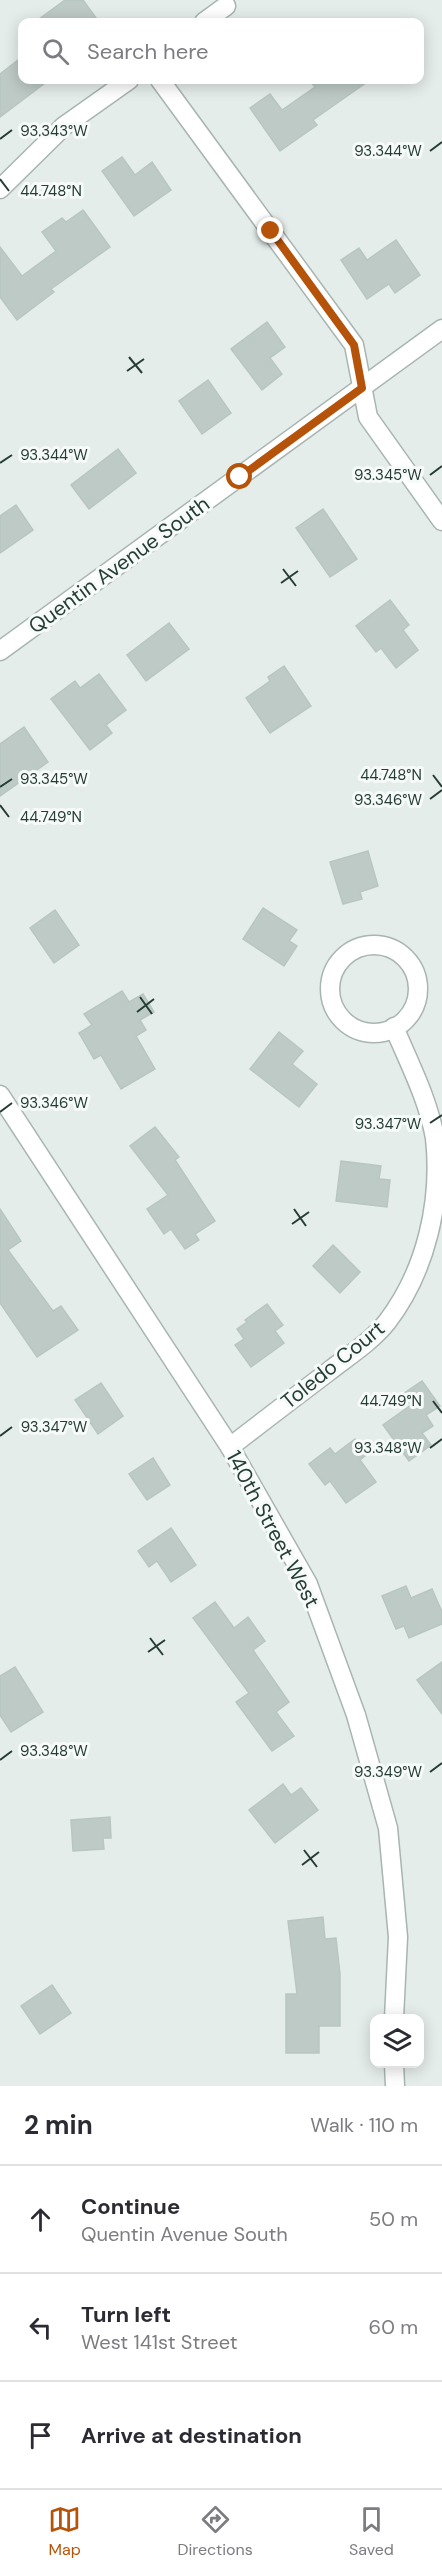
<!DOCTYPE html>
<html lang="en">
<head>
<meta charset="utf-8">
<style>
  :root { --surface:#fff; --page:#f7f7f7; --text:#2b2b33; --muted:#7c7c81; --line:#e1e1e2; --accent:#b45309 }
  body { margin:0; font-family:"DM Sans",sans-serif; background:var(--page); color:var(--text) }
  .controls { position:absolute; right:18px; bottom:18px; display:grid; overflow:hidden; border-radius:12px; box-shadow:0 3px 15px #0003 }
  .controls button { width:54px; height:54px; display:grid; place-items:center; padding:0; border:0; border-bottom:2px solid var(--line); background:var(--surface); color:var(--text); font:30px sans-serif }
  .stop { position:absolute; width:18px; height:18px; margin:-14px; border:4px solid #b45309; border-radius:50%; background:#fff }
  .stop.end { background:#b45309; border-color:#fff; box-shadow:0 2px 6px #0008 }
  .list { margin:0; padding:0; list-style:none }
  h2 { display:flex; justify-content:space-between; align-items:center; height:78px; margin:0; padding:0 24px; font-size:26px }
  h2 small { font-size:20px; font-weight:400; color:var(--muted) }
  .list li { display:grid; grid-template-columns:39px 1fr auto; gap:18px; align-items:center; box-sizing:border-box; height:108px; padding:0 24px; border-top:2px solid var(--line) }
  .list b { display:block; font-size:22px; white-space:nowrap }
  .list p { margin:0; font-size:20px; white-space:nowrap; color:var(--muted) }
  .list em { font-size:20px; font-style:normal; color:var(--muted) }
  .icon { flex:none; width:33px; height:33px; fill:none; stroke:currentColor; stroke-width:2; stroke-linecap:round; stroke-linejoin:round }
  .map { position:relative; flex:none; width:442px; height:2086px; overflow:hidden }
  .search { position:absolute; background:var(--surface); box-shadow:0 3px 15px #0003; left:18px; right:18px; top:18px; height:66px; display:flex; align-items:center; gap:15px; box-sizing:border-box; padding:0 21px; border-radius:12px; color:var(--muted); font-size:22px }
  .sheet { height:402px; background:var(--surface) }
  nav { display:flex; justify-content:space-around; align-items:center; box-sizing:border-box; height:84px; border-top:2px solid var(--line); background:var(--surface); font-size:16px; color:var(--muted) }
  nav a { display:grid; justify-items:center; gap:3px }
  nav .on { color:var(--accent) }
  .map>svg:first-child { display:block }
  .building { fill:#becac6; stroke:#b8c6c1; stroke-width:1.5 }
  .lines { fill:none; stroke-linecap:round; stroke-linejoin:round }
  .minor-casing { stroke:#a8b5b1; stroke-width:21 }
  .minor { stroke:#fff; stroke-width:18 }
  .route { stroke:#b45309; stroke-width:8 }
  .ticks { fill:none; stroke:#263d37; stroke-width:2 }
  .labels { text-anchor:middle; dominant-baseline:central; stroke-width:6; stroke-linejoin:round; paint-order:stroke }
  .street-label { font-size:21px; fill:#263d37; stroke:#f6faf8 }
  .ticks-label { font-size:15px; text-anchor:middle; fill:#263d37; stroke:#f6faf8; stroke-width:6; stroke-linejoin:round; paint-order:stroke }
</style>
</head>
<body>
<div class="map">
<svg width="442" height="2086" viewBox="0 0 442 2086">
  <rect width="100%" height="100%" fill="#e5edea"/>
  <g class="building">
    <path d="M 65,0 L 83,0 L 99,22 L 35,22 Z"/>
    <path d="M 22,57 L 22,80 L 49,80 L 0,117 L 0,74 Z"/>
    <path d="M 309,80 L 370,80 L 313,120 L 317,125 L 280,151 L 250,108 L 270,94 L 282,110 L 315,87 Z"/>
    <path d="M 122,157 L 135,175 L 152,162 L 171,190 L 134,216 L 102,171 Z"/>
    <path d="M 83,210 L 110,247 L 51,289 L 54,292 L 17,320 L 0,297 L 0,247 L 22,276 L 56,251 L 42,232 L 62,218 L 66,222 Z"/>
    <path d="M 396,240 L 420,275 L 395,293 L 389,284 L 367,299 L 341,260 L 359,248 L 367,260 Z"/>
    <path d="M 267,322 L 285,347 L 270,358 L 282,374 L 262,390 L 231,349 Z"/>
    <path d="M 208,380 L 231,413 L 202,434 L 179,401 Z"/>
    <path d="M 118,449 L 136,473 L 89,509 L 71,485 Z"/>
    <path d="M 16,505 L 33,530 L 0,553 L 0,516 Z"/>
    <path d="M 323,509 L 357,559 L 330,577 L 296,528 Z"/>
    <path d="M 390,600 L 409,625 L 403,630 L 418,650 L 396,668 L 381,648 L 376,652 L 356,626 Z"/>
    <path d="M 169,623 L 189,649 L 146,681 L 127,655 Z"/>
    <path d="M 284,666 L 311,706 L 270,733 L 246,698 L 270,681 L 268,677 Z"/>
    <path d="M 99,674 L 126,710 L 106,725 L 112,733 L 90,750 L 51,699 L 75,681 L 80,688 Z"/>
    <path d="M 24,727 L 48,762 L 0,796 L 0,744 Z"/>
    <path d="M 368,851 L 378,886 L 360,892 L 362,899 L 343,904 L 330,862 Z"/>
    <path d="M 263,908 L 297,930 L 289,941 L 297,946 L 284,966 L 243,939 Z"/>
    <path d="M 55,910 L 79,945 L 54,963 L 30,928 Z"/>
    <path d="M 122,991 L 129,1002 L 143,994 L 154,1012 L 140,1020 L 146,1030 L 136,1036 L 155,1069 L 121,1089 L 101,1055 L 94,1059 L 79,1033 L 92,1025 L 84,1014 Z"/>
    <path d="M 279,1032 L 303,1051 L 292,1064 L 317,1084 L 299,1107 L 250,1069 Z"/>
    <path d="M 155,1127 L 179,1157 L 175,1160 L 215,1221 L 195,1234 L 199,1240 L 185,1249 L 171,1229 L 164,1234 L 147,1209 L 168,1195 L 130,1146 Z"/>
    <path d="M 341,1161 L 381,1166 L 379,1179 L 390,1180 L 387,1207 L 336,1201 Z"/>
    <path d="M 0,1209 L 21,1241 L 8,1250 L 53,1311 L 61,1306 L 78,1330 L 37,1357 L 0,1303 Z"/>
    <path d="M 333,1245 L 360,1272 L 340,1293 L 313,1266 Z"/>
    <path d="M 267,1304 L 283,1325 L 275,1331 L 284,1343 L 251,1367 L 235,1345 L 244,1339 L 237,1329 L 247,1322 L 245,1320 Z"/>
    <path d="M 422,1381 L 440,1406 L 426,1415 L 433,1426 L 422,1433 L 431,1445 L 409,1461 L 383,1425 L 411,1405 L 403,1394 Z"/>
    <path d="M 101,1383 L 123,1416 L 98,1434 L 75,1400 Z"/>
    <path d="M 355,1439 L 366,1455 L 360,1460 L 376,1482 L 346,1503 L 330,1481 L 325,1485 L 309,1464 L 330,1448 L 335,1454 Z"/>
    <path d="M 153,1458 L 170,1485 L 147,1500 L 129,1474 Z"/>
    <path d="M 171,1528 L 196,1565 L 171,1582 L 157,1561 L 149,1567 L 138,1551 Z"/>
    <path d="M 406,1586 L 411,1598 L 432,1589 L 442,1612 L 442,1624 L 409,1638 L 404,1626 L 396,1629 L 382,1596 Z"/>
    <path d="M 215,1602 L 234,1628 L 248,1617 L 265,1641 L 253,1650 L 289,1702 L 276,1712 L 294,1736 L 272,1751 L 236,1702 L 249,1693 L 193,1618 Z"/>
    <path d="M 442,1662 L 442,1714 L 417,1680 Z"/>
    <path d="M 15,1667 L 43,1712 L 11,1732 L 0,1715 L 0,1676 Z"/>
    <path d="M 283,1784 L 291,1795 L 301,1788 L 318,1810 L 275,1843 L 249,1810 Z"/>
    <path d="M 110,1817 L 111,1838 L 103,1838 L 104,1849 L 73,1851 L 71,1820 Z"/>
    <path d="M 323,1917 L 325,1939 L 336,1938 L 340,1974 L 340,2026 L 319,2026 L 319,2053 L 286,2053 L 286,1994 L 297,1994 L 288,1921 Z"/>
    <path d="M 52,1985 L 71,2013 L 40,2034 L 21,2006 Z"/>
  </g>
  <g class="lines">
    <g class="minor-casing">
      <g id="minor">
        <path d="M 204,22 L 226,6"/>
        <path d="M 160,80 L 354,345 L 368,417 L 442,521"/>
        <path d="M 0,189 L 64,126 L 129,80"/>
        <path d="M 0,651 L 442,329"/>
        <circle cx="374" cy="989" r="44"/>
        <path d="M 0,1095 L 230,1447 L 308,1584 L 356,1715 L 388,1828 L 398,1937 L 394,2018"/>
        <path d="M 230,1447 C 262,1422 295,1397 328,1372 C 347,1357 371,1342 387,1322 C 426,1271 442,1202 435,1138 C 428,1099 409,1063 394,1027"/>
        <path d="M 394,2064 L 395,2086"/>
      </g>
    </g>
    <use href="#minor" class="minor"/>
  </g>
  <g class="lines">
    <path class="route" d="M 240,477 L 362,388 L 354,345 L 271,231"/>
  </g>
  <path class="ticks" d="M 0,139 L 12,130M 430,151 L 442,142M 0,179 L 9,191M 129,357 L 142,373M 127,371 L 144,359M 0,463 L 12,455M 430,475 L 442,466M 283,569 L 296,586M 281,583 L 298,571M 433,775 L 442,787M 0,787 L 12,779M 430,799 L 442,790M 0,805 L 9,817M 140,997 L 152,1014M 137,1012 L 154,999M 0,1112 L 12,1103M 430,1123 L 442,1115M 294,1209 L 306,1226M 292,1224 L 309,1212M 433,1401 L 442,1413M 0,1436 L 12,1427M 430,1448 L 442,1439M 150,1638 L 163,1655M 148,1652 L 165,1640M 0,1760 L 12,1751M 430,1772 L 442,1763M 304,1850 L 317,1867M 302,1865 L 319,1852"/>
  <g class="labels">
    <g class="street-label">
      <text transform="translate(119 565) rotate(-36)">Quentin Avenue South</text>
      <text transform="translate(333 1365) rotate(-39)">Toledo Court</text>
      <text transform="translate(273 1529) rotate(62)">140th Street West</text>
    </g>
  </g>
  <g class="ticks-label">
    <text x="54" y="136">93.343°W</text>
    <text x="388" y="156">93.344°W</text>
    <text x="51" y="196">44.748°N</text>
    <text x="54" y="460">93.344°W</text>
    <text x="388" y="480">93.345°W</text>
    <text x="391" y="780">44.748°N</text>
    <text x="54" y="784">93.345°W</text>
    <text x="388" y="805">93.346°W</text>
    <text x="51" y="822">44.749°N</text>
    <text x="54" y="1108">93.346°W</text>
    <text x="388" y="1129">93.347°W</text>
    <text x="391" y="1406">44.749°N</text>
    <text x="54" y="1432">93.347°W</text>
    <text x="388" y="1453">93.348°W</text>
    <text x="54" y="1756">93.348°W</text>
    <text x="388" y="1777">93.349°W</text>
  </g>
</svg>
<div class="controls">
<button><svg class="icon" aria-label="layers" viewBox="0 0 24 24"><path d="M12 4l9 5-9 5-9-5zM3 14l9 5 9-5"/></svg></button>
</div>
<div class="stop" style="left:240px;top:477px"></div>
<div class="stop end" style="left:271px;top:231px"></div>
<div class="search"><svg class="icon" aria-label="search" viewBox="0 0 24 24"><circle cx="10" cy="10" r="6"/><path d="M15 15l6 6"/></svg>Search here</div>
</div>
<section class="sheet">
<h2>2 min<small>Walk · 110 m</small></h2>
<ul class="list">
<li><svg class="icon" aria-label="ahead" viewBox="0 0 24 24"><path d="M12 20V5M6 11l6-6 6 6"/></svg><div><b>Continue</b><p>Quentin Avenue South</p></div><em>50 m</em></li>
<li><svg class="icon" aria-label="left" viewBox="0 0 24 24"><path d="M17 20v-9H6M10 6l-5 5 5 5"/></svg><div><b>Turn left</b><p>West 141st Street</p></div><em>60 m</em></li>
<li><svg class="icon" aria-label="arrive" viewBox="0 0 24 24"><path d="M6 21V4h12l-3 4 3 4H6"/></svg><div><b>Arrive at destination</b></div></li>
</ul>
</section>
<nav>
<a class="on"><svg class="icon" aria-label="map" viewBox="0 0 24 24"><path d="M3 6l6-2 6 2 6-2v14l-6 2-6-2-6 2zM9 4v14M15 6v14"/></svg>Map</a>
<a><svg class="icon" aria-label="directions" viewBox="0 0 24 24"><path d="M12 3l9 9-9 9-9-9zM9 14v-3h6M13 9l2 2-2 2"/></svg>Directions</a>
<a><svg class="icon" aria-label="saved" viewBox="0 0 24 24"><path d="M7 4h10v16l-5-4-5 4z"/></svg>Saved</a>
</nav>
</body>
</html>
